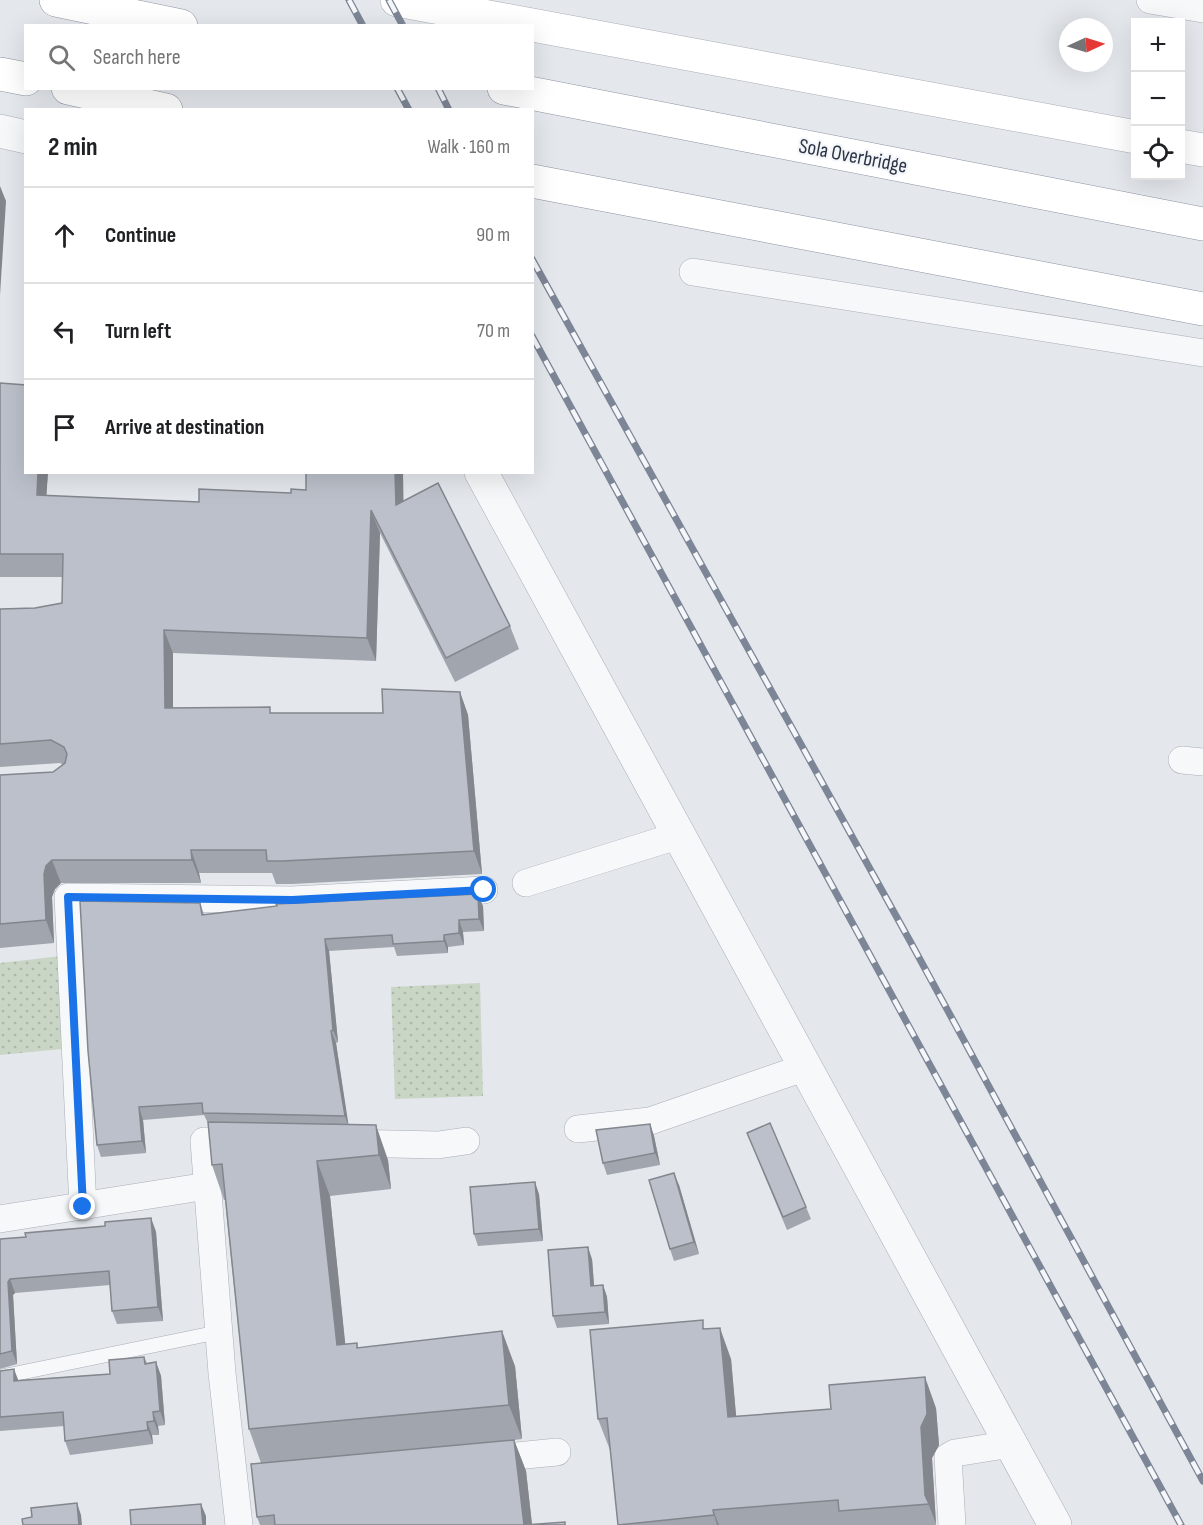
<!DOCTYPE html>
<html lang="en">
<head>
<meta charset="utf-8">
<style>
  :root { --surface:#fff; --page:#f6f6f6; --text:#202124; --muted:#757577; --line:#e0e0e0 }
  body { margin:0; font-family:"Sofia Sans Condensed",sans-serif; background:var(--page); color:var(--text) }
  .controls { position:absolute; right:18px; top:18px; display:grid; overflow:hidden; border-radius:0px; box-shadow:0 6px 24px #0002 }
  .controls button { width:54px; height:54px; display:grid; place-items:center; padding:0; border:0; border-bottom:2px solid var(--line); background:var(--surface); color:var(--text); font:30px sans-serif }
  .compass { position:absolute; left:1059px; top:18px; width:54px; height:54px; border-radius:50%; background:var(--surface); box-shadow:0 6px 24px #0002; rotate:86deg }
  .stop { position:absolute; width:18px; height:18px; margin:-14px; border:4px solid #1a73e8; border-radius:50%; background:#fff }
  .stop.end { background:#1a73e8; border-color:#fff; box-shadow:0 2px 6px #0008 }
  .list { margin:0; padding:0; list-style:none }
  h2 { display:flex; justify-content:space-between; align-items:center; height:78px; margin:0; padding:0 24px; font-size:26px }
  h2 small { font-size:20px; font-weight:400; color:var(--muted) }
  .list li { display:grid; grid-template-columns:39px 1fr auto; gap:18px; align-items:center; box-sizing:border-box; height:96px; padding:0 24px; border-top:2px solid var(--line) }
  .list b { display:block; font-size:22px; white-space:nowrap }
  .list em { font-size:20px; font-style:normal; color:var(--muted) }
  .icon { flex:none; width:33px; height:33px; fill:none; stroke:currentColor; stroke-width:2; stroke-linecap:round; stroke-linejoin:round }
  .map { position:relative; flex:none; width:1203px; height:1525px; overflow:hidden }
  .search { position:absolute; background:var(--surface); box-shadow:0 6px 24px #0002; left:24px; top:24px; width:510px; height:66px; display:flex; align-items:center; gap:15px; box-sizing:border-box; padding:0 21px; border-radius:0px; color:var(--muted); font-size:22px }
  .panel { position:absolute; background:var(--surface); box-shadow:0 6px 24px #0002; left:24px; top:108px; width:510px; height:366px; border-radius:0px }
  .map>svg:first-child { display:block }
  .grass { fill:url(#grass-dots) }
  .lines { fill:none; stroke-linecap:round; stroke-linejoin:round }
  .service-casing { stroke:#a9aeb7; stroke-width:15 }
  .minor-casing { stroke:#a9aeb7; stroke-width:28 }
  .tertiary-casing { stroke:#a9aeb7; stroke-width:34 }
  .secondary-casing { stroke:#a9aeb7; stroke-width:34 }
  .trunk-casing { stroke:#8b94a3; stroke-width:34 }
  .service { stroke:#f7f8fa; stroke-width:14 }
  .minor { stroke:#f7f8fa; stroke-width:27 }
  .tertiary { stroke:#f7f8fa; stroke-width:33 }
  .secondary { stroke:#fff; stroke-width:33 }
  .trunk { stroke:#fff; stroke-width:33 }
  .rail-casing { stroke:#7d8696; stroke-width:7 }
  .rail { stroke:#f4f6f9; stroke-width:4.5; stroke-dasharray:14; stroke-linecap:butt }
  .wall { fill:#a1a5ae }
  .shaded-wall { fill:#83868d }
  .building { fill:#bbc0ca; stroke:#83868d; stroke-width:1.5 }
  .route { stroke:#1a73e8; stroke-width:8 }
  .labels { text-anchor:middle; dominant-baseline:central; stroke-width:4.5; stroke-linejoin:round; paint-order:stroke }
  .street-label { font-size:21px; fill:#2b3445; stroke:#f4f6f9 }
</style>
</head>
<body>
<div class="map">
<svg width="1203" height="1525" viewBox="0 0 1203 1525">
  <defs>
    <pattern id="grass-dots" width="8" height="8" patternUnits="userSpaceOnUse" patternTransform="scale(1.5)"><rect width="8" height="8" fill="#c9d6c5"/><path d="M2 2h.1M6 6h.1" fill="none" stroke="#adb8ab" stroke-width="1.8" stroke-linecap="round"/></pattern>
  </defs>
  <rect width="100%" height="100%" fill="#e4e7ec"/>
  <g class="grass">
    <path d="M 62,956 L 72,1048 L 0,1055 L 0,963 Z"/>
    <path d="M 480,983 L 483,1096 L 395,1099 L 391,987 Z"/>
  </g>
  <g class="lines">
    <g class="service-casing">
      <path id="service" d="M 0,1377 L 219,1332"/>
    </g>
    <g class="minor-casing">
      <g id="minor">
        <path d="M 1150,0 L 1203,9"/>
        <path d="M 693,272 L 1203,353"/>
        <path d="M 1182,760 L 1203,762"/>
        <path d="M 526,883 L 680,835"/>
        <path d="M 578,1129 L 650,1121 L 806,1067"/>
        <path d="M 345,1143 L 438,1145 L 466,1141"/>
        <path d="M 83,1207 L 68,897 L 292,900 L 484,890"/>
        <path d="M 0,1219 L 207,1186"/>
        <path d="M 484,1459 L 557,1452"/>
        <path d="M 239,1525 L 222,1373 L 204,1141 L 246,1141"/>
        <path d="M 952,1525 L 948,1457 L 955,1453 L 1011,1444"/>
      </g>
    </g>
    <g class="tertiary-casing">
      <g id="tertiary">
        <path d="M 0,131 L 26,137"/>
        <path d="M 481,472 L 1055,1525"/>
      </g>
    </g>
    <g class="secondary-casing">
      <g id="secondary">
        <path d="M 397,0 L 1136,137"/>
        <path d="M 1180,146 L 1203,150"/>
      </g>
    </g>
    <g class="trunk-casing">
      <g id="trunk">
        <path d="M 56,0 L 181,26"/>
        <path d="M 0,74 L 26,79"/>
        <path d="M 68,88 L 166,110"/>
        <path d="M 504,88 L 1203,224"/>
        <path d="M 532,181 L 1203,309"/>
      </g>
    </g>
    <use href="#service" class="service"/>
    <use href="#minor" class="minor"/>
    <use href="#tertiary" class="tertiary"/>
    <use href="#secondary" class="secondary"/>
    <use href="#trunk" class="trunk"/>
    <g class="rail-casing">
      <g id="rail">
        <path d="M 349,0 L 363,26"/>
        <path d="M 389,0 L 403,26"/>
        <path d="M 397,88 L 409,110"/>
        <path d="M 438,88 L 449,110"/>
        <path d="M 532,259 L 910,941 L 1203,1481"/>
        <path d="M 532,336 L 1181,1525"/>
      </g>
    </g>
    <use href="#rail" class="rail"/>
  </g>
  <g class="wall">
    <path d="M 0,383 L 26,472 L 48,472 L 46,496 L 199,502 L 404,501 L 510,626 L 519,649 L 455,682 L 380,533 L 376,661 L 173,653 L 173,708 L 272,713 L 383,713 L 460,692 L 468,715 L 482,874 L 292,884 L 276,884 L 272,873 L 199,873 L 201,883 L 61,883 L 55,889 L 52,897 L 54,943 L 0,948 L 0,775 L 53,772 L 63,765 L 60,763 L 0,767 L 0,609 L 35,608 L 62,603 L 63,577 L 0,577 Z"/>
    <path d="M 200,903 L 204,914 L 483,906 L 484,931 L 463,932 L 464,945 L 448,947 L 448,953 L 397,956 L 394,947 L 329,951 L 338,1042 L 336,1043 L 348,1125 L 388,1160 L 391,1189 L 330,1196 L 345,1344 L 357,1343 L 358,1348 L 515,1366 L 522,1439 L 514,1440 L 526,1471 L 532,1524 L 566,1525 L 260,1525 L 257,1517 L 261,1463 L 249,1429 L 225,1200 L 224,1200 L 212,1165 L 209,1125 L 204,1115 L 143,1120 L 146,1153 L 101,1157 L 97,1145 Z"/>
    <path d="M 650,1124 L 654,1136 L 660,1165 L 607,1175 L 603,1163 Z"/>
    <path d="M 747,1133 L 806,1207 L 811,1219 L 787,1230 Z"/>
    <path d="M 679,1185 L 699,1254 L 674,1261 L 670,1249 Z"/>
    <path d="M 539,1194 L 543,1241 L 478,1246 L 474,1234 Z"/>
    <path d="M 151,1218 L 156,1232 L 163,1321 L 117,1324 L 112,1311 L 110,1285 L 15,1293 L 13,1295 L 17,1364 L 0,1369 L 0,1239 L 26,1237 L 105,1226 Z"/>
    <path d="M 592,1259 L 594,1285 L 603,1285 L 607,1297 L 609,1324 L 557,1328 L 553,1316 Z"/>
    <path d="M 706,1329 L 731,1359 L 736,1416 L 936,1408 L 939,1445 L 932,1458 L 936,1525 L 618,1525 L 610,1450 L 598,1419 Z"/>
    <path d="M 144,1357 L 147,1363 L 156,1362 L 161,1376 L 165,1425 L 158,1426 L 159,1435 L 152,1435 L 153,1444 L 70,1455 L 65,1441 L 64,1426 L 0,1431 L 0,1371 L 18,1380 L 110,1374 Z"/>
  </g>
  <g class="shaded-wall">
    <path d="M 0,186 L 6,201 L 0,295 Z"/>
    <path d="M 38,472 L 48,472 L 45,518 L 37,495 Z"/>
    <path d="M 395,472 L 403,472 L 404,528 L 396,505 Z"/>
    <path d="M 371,510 L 380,533 L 376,661 L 367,638 Z"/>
    <path d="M 164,630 L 173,653 L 173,731 L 165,708 Z"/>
    <path d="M 460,692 L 468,715 L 482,874 L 474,851 Z"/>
    <path d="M 191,850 L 199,873 L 201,883 L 192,860 Z"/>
    <path d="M 52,860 L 61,883 L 55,889 L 52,897 L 54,943 L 46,920 L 44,874 L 46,866 Z"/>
    <path d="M 478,894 L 483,906 L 484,931 L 479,919 Z"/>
    <path d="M 459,920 L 463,932 L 464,945 L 459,933 Z"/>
    <path d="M 444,935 L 448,947 L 448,953 L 444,941 Z"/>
    <path d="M 325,939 L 329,951 L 338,1042 L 333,1030 Z"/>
    <path d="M 331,1031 L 336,1043 L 349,1128 L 345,1116 Z"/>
    <path d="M 139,1107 L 143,1120 L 146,1153 L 142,1141 Z"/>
    <path d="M 650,1124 L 654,1136 L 660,1165 L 655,1153 Z"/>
    <path d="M 376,1125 L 388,1160 L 391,1189 L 379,1155 Z"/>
    <path d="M 317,1161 L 330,1196 L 349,1380 L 337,1345 Z"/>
    <path d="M 674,1173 L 679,1185 L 699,1254 L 694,1242 Z"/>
    <path d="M 535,1182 L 539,1194 L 543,1241 L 539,1229 Z"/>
    <path d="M 151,1218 L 156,1232 L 163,1321 L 158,1307 Z"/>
    <path d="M 588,1247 L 592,1259 L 595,1298 L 591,1286 Z"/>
    <path d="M 10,1279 L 15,1293 L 13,1295 L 17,1364 L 12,1351 L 8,1282 Z"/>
    <path d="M 603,1285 L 607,1297 L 609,1324 L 605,1312 Z"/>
    <path d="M 720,1328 L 731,1359 L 739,1448 L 728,1417 Z"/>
    <path d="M 502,1331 L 515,1366 L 522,1439 L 509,1405 Z"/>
    <path d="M 156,1362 L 161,1376 L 165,1425 L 160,1411 Z"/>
    <path d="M 14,1369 L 19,1382 L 14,1381 Z"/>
    <path d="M 925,1377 L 936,1408 L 939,1445 L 932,1458 L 936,1524 L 925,1495 L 921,1427 Z"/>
    <path d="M 153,1412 L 158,1426 L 159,1435 L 154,1421 Z"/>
    <path d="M 147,1422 L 152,1435 L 153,1444 L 148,1430 Z"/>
    <path d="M 514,1440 L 526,1471 L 532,1525 L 524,1525 Z"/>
    <path d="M 77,1503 L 81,1515 L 82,1525 L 79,1525 Z"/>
    <path d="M 201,1504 L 206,1516 L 206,1525 L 203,1525 Z"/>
    <path d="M 713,1510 L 719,1525 L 717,1525 L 714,1515 Z"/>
  </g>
  <g class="building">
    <path d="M 0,383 L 26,385 L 26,472 L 38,472 L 37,495 L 199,502 L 199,489 L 291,493 L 291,489 L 306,490 L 306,472 L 395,472 L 396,505 L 438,483 L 510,626 L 446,658 L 371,510 L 367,638 L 164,630 L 165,708 L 270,707 L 270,713 L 383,713 L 382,689 L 460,692 L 474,851 L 283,861 L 267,861 L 266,850 L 191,850 L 192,860 L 52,860 L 46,866 L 44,874 L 46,920 L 0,924 L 0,775 L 53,772 L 65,763 L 67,754 L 64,747 L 51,740 L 0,744 L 0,609 L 35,608 L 62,603 L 63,554 L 0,554 Z"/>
    <path d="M 478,894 L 479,919 L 459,920 L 459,933 L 444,935 L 444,941 L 393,944 L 392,935 L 325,939 L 333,1030 L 331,1031 L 345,1116 L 203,1113 L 202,1103 L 139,1107 L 142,1141 L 97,1145 L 88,1051 L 80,901 L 200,903 L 202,915 L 277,906 L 276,904 Z"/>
    <path d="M 208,1122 L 376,1125 L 379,1155 L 317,1161 L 337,1345 L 357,1343 L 357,1348 L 502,1331 L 509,1405 L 249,1429 L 222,1164 L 212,1165 Z"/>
    <path d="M 770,1123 L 806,1207 L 783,1217 L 747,1133 Z"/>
    <path d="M 650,1124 L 655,1153 L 603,1163 L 596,1130 Z"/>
    <path d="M 674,1173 L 694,1242 L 670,1249 L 649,1180 Z"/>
    <path d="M 535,1182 L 539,1229 L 474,1234 L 470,1187 Z"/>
    <path d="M 151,1218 L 158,1307 L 112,1311 L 109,1271 L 10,1279 L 8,1282 L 12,1351 L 0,1354 L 0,1239 L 26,1237 L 25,1233 L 105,1226 L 105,1222 Z"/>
    <path d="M 588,1247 L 591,1286 L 603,1285 L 605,1312 L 553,1316 L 548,1250 Z"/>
    <path d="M 703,1320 L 703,1329 L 720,1328 L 728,1417 L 831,1409 L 829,1385 L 925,1377 L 927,1414 L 921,1427 L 925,1495 L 929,1504 L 839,1511 L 838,1500 L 713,1510 L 714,1515 L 618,1525 L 607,1418 L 598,1419 L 590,1330 Z"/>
    <path d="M 144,1357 L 145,1364 L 156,1362 L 160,1411 L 153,1412 L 154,1421 L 147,1422 L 148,1430 L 65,1441 L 63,1412 L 0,1417 L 0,1371 L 14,1369 L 14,1381 L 110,1374 L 109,1360 Z"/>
    <path d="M 514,1440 L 524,1525 L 565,1522 L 565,1525 L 275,1525 L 274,1515 L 257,1517 L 251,1464 Z"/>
    <path d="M 77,1503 L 79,1525 L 23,1525 L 22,1519 L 32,1517 L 31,1508 Z"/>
    <path d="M 201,1504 L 203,1525 L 131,1525 L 130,1510 Z"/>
  </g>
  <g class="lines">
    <path class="route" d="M 83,1207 L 68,897 L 292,900 L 484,890"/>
  </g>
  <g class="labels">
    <g class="street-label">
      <text transform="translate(853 156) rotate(11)">Sola Overbridge</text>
    </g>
  </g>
</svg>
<div class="controls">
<button>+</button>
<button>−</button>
<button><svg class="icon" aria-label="locate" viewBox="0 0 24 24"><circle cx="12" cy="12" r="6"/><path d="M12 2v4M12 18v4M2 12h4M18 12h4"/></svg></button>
</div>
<svg class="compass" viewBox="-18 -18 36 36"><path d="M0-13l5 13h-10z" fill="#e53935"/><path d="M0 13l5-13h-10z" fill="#757577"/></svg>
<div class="stop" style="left:484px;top:890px"></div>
<div class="stop end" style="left:83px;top:1207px"></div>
<div class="search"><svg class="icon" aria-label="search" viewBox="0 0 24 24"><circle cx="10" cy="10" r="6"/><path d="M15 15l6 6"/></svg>Search here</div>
<section class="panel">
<h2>2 min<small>Walk · 160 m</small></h2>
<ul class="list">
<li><svg class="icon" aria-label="ahead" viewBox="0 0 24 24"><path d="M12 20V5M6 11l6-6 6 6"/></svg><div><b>Continue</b></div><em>90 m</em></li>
<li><svg class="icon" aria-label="left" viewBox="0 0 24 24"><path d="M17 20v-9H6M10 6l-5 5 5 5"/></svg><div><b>Turn left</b></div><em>70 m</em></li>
<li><svg class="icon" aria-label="arrive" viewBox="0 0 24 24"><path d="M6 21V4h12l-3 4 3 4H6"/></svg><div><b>Arrive at destination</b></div></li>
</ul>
</section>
</div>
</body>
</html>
